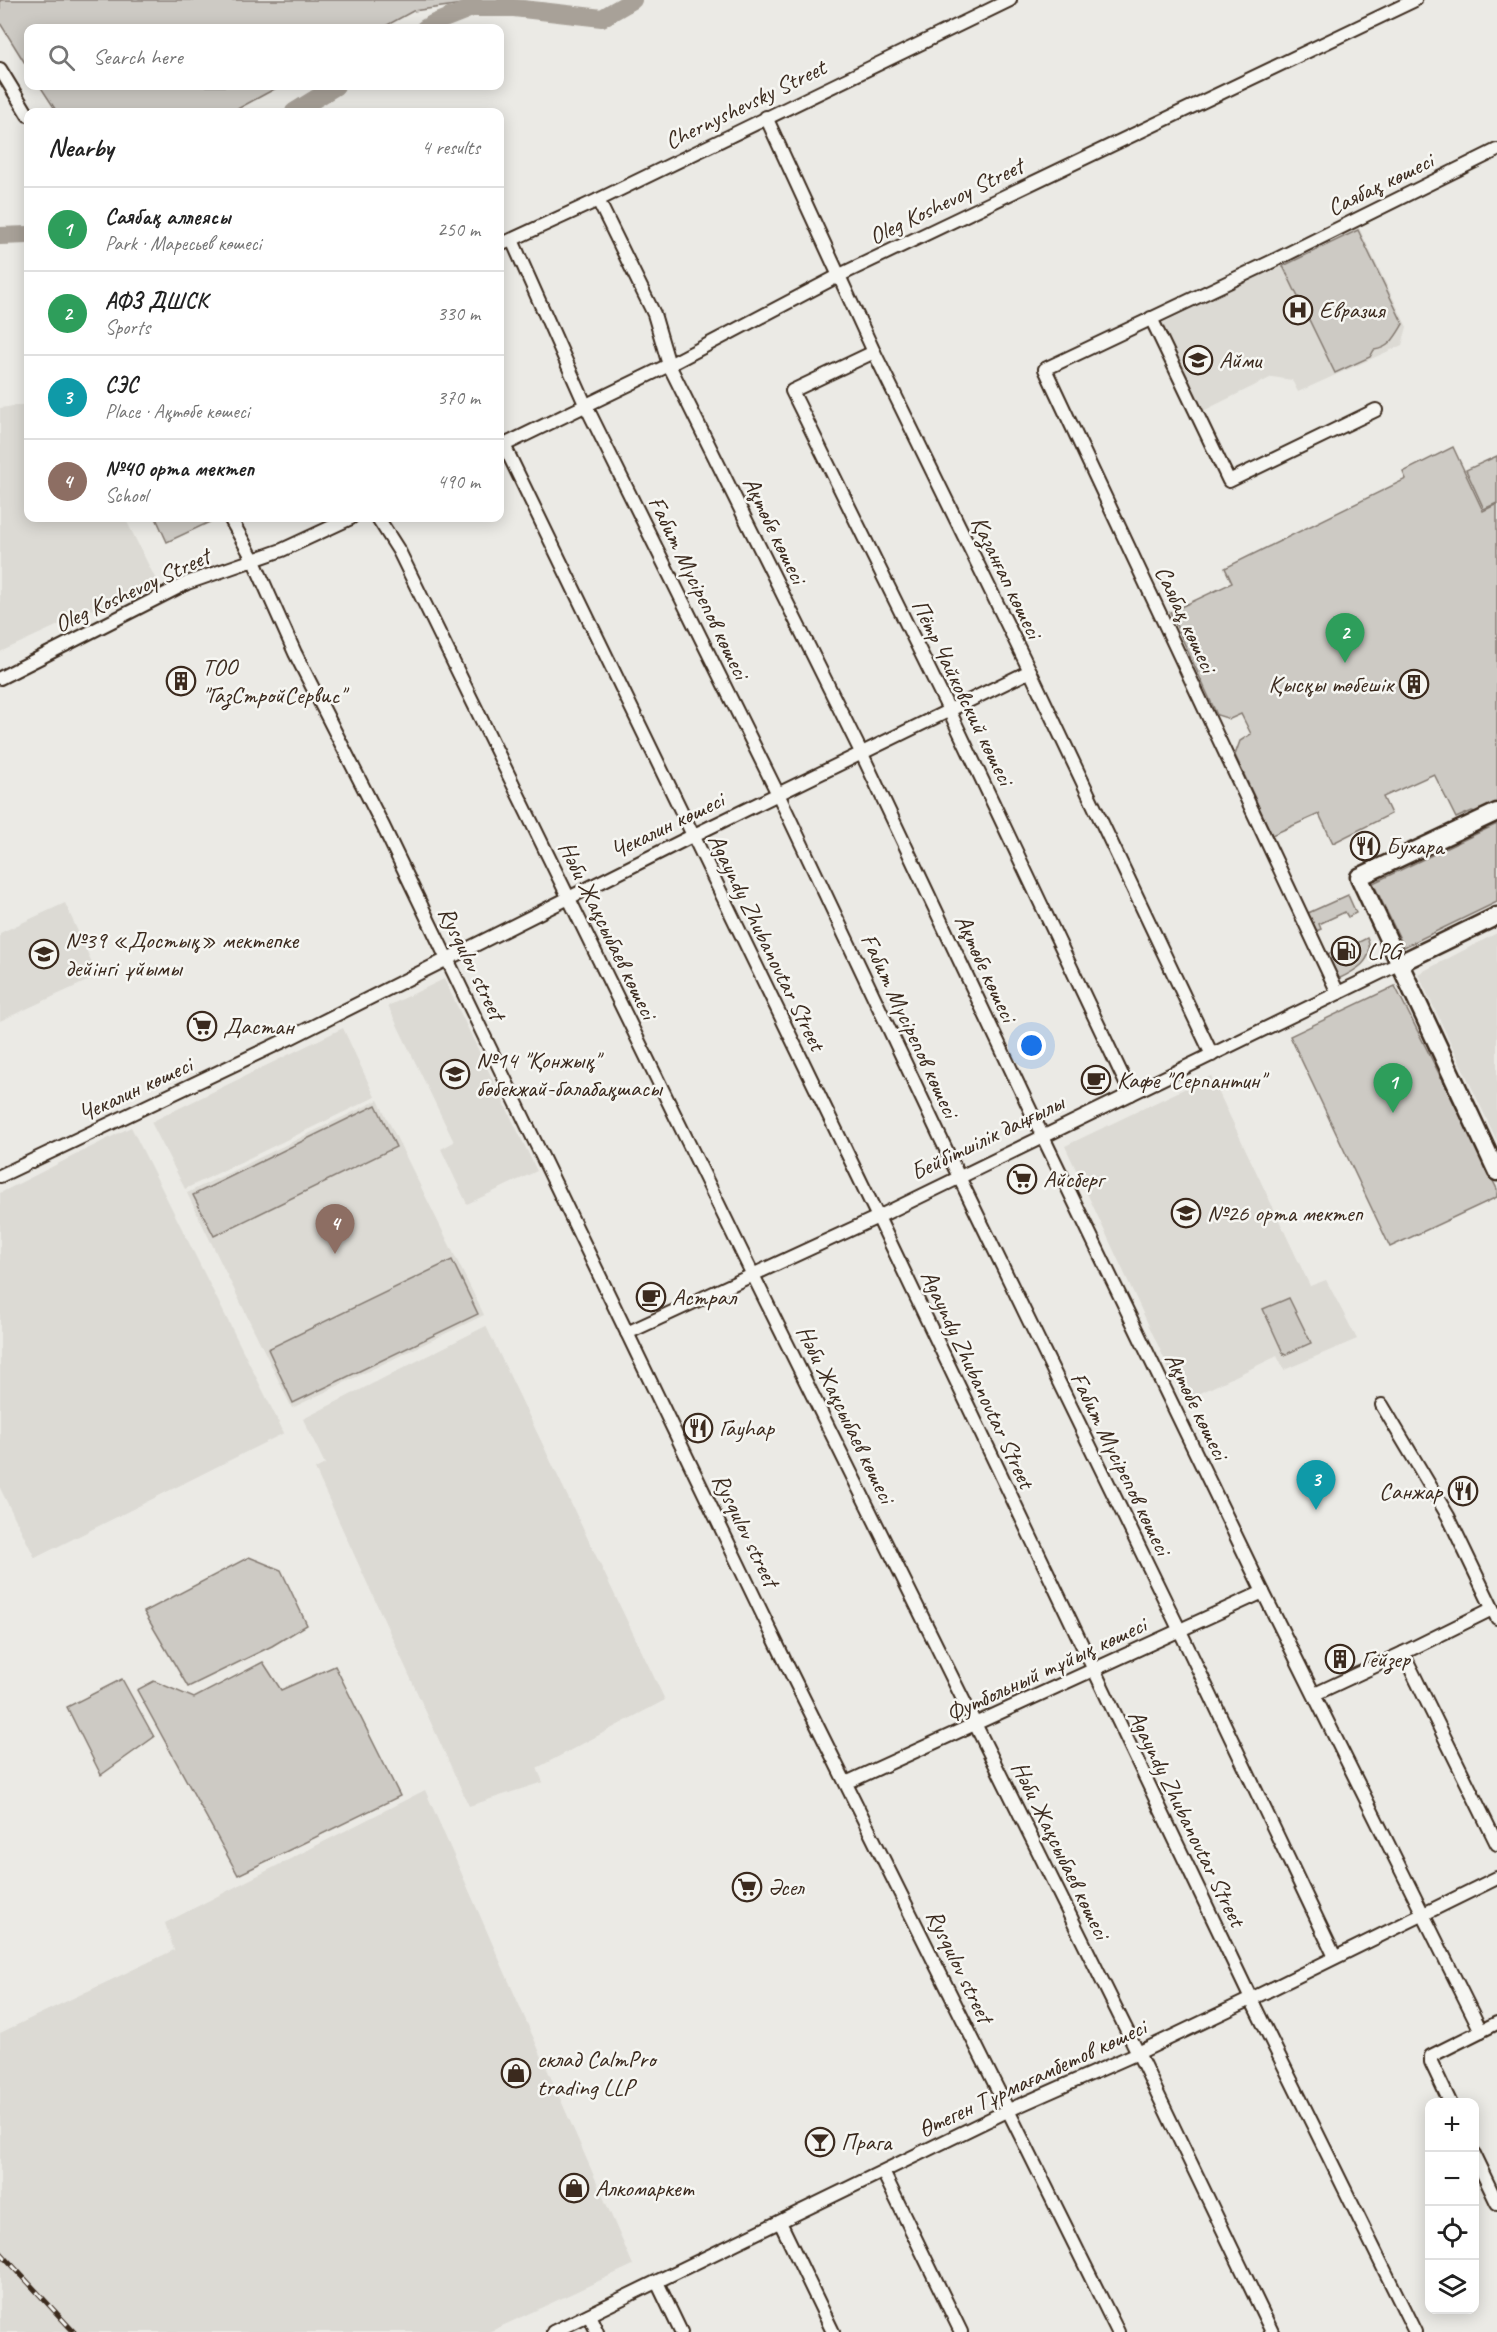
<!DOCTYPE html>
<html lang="en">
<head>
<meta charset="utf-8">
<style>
  :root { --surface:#fff; --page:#f2f2f2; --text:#222; --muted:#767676; --line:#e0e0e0; --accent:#111827 }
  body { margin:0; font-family:Caveat,sans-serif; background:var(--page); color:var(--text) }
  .controls { position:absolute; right:18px; bottom:18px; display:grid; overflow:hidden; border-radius:12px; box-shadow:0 3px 15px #0003 }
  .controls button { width:54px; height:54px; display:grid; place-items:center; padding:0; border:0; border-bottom:2px solid var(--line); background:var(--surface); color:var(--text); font:30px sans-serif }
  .you { position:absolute; left:1032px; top:1046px; width:21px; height:21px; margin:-15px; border:4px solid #fff; border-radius:50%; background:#1a73e8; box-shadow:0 0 0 9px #1a73e833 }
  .badge { display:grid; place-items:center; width:39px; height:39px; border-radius:50%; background:var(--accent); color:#fff; font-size:20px; font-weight:700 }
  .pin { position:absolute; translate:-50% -50px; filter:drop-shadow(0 2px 3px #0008) }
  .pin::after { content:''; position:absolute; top:32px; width:21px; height:18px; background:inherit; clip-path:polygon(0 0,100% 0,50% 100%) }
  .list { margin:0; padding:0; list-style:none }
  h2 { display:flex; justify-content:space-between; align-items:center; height:78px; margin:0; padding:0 24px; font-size:26px }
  h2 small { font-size:20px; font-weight:400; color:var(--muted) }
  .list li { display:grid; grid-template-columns:39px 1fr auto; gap:18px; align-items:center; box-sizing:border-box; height:84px; padding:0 24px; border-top:2px solid var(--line) }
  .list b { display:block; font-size:22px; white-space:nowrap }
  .list p { margin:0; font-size:20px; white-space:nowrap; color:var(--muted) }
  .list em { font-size:20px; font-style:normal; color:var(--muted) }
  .icon { flex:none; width:33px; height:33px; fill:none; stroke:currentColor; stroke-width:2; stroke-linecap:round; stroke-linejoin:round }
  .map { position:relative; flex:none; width:1497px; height:2332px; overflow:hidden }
  .search { position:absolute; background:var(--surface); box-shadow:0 3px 15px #0003; left:24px; top:24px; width:480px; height:66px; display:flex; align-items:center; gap:15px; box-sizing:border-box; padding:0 21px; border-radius:12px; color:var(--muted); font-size:22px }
  .panel { position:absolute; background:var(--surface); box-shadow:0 3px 15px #0003; left:24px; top:108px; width:480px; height:414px; border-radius:12px }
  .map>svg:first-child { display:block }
  .built { fill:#dcdad4 }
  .green { fill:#cdcac4; stroke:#847a71; stroke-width:1.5 }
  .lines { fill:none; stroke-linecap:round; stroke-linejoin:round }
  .river { stroke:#a8a198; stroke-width:18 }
  .minor-casing { stroke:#3b2a1e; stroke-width:16 }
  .major-casing { stroke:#3b2a1e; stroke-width:21 }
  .minor { stroke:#f6f6f2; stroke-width:12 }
  .major { stroke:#f6f6f2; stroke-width:16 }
  .rail-casing { stroke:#3b2a1e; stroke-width:5 }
  .rail { stroke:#f6f6f2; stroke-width:3; stroke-dasharray:9; stroke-linecap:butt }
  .labels { text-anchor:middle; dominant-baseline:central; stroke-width:5; stroke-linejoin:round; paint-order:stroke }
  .street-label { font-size:24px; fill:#3b2a1e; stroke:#f6f6f2 }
  .poi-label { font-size:24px; fill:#3b2a1e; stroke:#f6f6f2; text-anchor:start }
</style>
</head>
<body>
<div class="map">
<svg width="1497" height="2332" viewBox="0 0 1497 2332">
  <rect width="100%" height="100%" fill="#ebeae5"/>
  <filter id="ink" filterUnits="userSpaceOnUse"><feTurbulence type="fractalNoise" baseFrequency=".0167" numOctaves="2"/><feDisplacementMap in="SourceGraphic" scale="12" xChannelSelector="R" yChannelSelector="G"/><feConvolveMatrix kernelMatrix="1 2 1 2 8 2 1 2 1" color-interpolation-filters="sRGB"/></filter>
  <g filter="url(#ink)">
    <g class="built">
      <path d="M 1358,226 L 1407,327 L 1402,345 L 1298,392 L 1292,380 L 1272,377 L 1201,412 L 1159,325 Z"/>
      <path d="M 28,404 L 28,518 L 125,518 L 156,580 L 0,652 L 0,408 Z"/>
      <path d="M 65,903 L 98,976 L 0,1021 L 0,933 Z"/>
      <path d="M 1497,933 L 1497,1141 L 1418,974 Z"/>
      <path d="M 444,979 L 537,1171 L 467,1204 L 441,1149 L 454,1142 L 388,1006 Z"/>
      <path d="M 343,1028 L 375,1097 L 185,1189 L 151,1122 Z"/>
      <path d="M 1211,1076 L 1310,1286 L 1326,1280 L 1357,1339 L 1284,1370 L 1277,1356 L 1184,1401 L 1065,1146 Z"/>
      <path d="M 378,1100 L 484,1315 L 292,1408 L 187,1193 Z"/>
      <path d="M 131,1127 L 284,1433 L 35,1558 L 0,1488 L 0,1193 Z"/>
      <path d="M 486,1326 L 665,1700 L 537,1768 L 543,1782 L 469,1806 L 315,1469 L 325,1464 L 303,1419 Z"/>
      <path d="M 425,1790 L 633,2265 L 489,2332 L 0,2332 L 0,2033 L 174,1950 L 165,1923 Z"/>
    </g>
    <g class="green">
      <path d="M 0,0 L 491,0 L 413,11 L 382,28 L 28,28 L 28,68 L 0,23 Z"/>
      <path d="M 40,86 L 280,86 L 232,112 L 57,112 Z"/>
      <path d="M 1358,230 L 1403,324 C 1395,337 1390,348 1374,350 L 1370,357 L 1335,373 L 1283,266 Z"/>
      <path d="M 1453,447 L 1483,511 L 1497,504 L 1497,805 L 1480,813 L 1472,811 L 1456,818 L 1434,774 L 1383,797 L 1391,814 L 1333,843 L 1319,814 L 1272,835 L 1235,755 L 1240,741 L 1251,734 L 1241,714 L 1230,719 L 1217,715 L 1170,612 L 1232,583 L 1225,568 L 1406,479 L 1403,472 Z"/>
      <path d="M 1497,456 L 1497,503 L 1484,509 L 1466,470 Z"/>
      <path d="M 156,518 L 210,518 L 212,521 L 167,542 Z"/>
      <path d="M 1497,824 L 1497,902 L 1404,947 L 1373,883 Z"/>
      <path d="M 1348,895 L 1356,913 L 1348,917 L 1345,912 L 1319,924 L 1321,929 L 1314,932 L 1306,914 Z"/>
      <path d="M 1367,938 C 1377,961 1353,972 1336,980 L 1325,955 L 1337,950 L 1341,958 L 1356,951 L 1353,945 Z"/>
      <path d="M 1395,986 L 1497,1189 L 1497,1197 L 1390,1247 L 1290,1036 Z"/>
      <path d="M 376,1105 L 396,1147 L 214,1236 L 193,1195 Z"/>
      <path d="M 452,1260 L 478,1314 L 293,1403 L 268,1349 Z"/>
      <path d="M 1289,1298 L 1311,1343 L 1284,1355 L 1263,1309 Z"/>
      <path d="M 249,1557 L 281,1570 L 307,1625 L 272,1646 L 188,1687 L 144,1612 Z"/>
      <path d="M 263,1662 L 281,1690 L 335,1666 L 400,1796 L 238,1875 L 137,1690 L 154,1681 L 194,1698 Z"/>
      <path d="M 122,1679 L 154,1737 L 101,1775 L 67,1707 Z"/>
    </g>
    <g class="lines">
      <g class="river">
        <path d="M 425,28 L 434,23 L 472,8 L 514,8 L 602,18 L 633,0"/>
        <path d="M 294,112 L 336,86"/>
        <path d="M 0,236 L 28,235"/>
      </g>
      <g class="minor-casing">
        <g id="minor">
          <path d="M 0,69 L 28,115"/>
          <path d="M 766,117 L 874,352 L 1030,671 L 1212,1055"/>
          <path d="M 598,200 L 654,314 L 669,365 L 861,752 L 1043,1137 L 1263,1592 L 1481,2031"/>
          <path d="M 512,240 L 585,404 L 778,794 L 959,1177 L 1180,1631 L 1335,1957"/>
          <path d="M 500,245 L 598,200 L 1010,0"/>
          <path d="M 1151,318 L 1229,481 L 1376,410"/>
          <path d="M 874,352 L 792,391 L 949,710 L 1131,1094"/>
          <path d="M 504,445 L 878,1217 L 1251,1999 L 1415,2332"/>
          <path d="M 500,447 L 669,365 L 840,275 L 1415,0"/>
          <path d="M 230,518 L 253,559 L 295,653 L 383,826 L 785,1661 L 1118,2332"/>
          <path d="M 378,518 L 399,551 L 753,1275 L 1138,2053 L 1272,2332"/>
          <path d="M 0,678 L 187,583 L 282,550 L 351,518"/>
          <path d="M 1338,993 L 1045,369 L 1275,260 L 1497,150"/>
          <path d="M 0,1176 L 292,1037 L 692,836 L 1030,671"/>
          <path d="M 627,1333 L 878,1217 L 1398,964"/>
          <path d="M 1382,1405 L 1448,1516 L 1497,1618"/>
          <path d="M 1403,1653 L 1497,1844"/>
          <path d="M 1315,1694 L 1403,1653 L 1492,1609"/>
          <path d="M 846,1783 L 1263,1592"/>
          <path d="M 1450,2102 L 1431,2062 L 1431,2056 L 1497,2023"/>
          <path d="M 1474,2155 L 1497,2203"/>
          <path d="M 883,2172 L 961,2332"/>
          <path d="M 780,2222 L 833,2332"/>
          <path d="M 657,2282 L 681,2332"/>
          <path d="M 589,2315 L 597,2332"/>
          <path d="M 553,2332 L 1009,2110 L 1138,2053 L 1251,1999 L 1497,1878"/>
        </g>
      </g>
      <g class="major-casing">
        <g id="major">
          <path d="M 1497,812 L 1359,877 L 1497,1172"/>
          <path d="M 1398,964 L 1497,916"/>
        </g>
      </g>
      <use href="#minor" class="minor"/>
      <use href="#major" class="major"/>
      <g class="rail-casing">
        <path id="rail" d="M 0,2252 L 74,2332"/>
      </g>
      <use href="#rail" class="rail"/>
    </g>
  </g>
  <defs>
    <g id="hospital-ring" transform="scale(1.5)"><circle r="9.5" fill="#f6f6f2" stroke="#3b2a1e" stroke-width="1.5"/><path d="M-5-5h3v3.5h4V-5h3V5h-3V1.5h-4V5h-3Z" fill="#3b2a1e"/></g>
    <g id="school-ring" transform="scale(1.5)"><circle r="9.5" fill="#f6f6f2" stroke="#3b2a1e" stroke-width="1.5"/><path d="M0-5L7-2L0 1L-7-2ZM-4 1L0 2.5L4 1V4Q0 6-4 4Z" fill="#3b2a1e"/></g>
    <g id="building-ring" transform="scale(1.5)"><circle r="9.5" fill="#f6f6f2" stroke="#3b2a1e" stroke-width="1.5"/><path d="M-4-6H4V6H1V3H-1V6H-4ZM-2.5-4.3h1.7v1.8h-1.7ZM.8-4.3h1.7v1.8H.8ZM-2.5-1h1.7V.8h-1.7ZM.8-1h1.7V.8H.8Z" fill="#3b2a1e"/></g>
    <g id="restaurant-ring" transform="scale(1.5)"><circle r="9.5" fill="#f6f6f2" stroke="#3b2a1e" stroke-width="1.5"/><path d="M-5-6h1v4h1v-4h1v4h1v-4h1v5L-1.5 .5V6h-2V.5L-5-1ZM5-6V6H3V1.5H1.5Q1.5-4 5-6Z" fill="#3b2a1e"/></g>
    <g id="fuel-ring" transform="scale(1.5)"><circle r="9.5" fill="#f6f6f2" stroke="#3b2a1e" stroke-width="1.5"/><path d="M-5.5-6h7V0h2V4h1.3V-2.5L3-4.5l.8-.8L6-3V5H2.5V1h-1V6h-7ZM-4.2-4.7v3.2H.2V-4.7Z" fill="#3b2a1e"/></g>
    <g id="supermarket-ring" transform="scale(1.5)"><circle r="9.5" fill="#f6f6f2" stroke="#3b2a1e" stroke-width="1.5"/><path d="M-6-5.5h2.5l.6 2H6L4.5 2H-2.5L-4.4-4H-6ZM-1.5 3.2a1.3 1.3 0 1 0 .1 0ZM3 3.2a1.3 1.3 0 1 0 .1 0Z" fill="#3b2a1e"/></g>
    <g id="cafe-ring" transform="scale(1.5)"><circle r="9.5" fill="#f6f6f2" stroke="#3b2a1e" stroke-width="1.5"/><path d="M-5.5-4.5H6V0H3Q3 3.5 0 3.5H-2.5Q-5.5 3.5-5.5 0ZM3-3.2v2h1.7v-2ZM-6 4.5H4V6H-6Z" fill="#3b2a1e"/></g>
    <g id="shop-ring" transform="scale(1.5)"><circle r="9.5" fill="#f6f6f2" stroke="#3b2a1e" stroke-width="1.5"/><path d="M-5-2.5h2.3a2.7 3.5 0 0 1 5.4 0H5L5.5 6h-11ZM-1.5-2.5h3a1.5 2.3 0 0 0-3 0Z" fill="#3b2a1e"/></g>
    <g id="bar-ring" transform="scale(1.5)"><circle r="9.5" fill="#f6f6f2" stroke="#3b2a1e" stroke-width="1.5"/><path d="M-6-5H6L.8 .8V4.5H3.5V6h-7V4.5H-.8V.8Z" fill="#3b2a1e"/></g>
  </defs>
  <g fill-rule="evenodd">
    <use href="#hospital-ring" x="1298" y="310"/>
    <use href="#school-ring" x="1198" y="360"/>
    <use href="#building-ring" x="181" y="681"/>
    <use href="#building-ring" x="1414" y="684"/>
    <use href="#restaurant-ring" x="1365" y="846"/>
    <use href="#fuel-ring" x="1346" y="951"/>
    <use href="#school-ring" x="44" y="954"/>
    <use href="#supermarket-ring" x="202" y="1026"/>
    <use href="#school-ring" x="455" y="1074"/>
    <use href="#cafe-ring" x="1096" y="1080"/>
    <use href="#supermarket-ring" x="1022" y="1179"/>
    <use href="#school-ring" x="1186" y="1213"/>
    <use href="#cafe-ring" x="651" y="1297"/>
    <use href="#restaurant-ring" x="698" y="1428"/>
    <use href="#restaurant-ring" x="1463" y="1491"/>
    <use href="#building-ring" x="1340" y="1659"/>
    <use href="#supermarket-ring" x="747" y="1887"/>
    <use href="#shop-ring" x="516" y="2073"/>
    <use href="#bar-ring" x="820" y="2142"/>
    <use href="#shop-ring" x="574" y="2188"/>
  </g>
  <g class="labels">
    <g class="street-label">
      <text transform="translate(745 104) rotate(-26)">Chernyshevsky Street</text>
      <text transform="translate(1380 184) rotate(-26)">Саябақ көшесі</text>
      <text transform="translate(946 201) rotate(-26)">Oleg Koshevoy Street</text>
      <text transform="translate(775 530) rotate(64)">Ақтөбе көшесі</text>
      <text transform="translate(1007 577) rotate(64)">Қазанғап көшесі</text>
      <text transform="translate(699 587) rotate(64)">Ғабит Мүсірепов көшесі</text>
      <text transform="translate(132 590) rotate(-25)">Oleg Koshevoy Street</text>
      <text transform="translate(1186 619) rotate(65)">Саябақ көшесі</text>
      <text transform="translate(963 692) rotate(64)">Пётр Чайковский көшесі</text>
      <text transform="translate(667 825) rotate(-26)">Чекалин көшесі</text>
      <text transform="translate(608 930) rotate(64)">Нәби Жақсыбаев көшесі</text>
      <text transform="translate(767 942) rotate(64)">Agayndy Zhubanovtar Street</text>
      <text transform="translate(472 963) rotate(64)">Rysqulov street</text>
      <text transform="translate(986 968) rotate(65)">Ақтөбе көшесі</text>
      <text transform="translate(910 1025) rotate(65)">Ғабит Мүсірепов көшесі</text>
      <text transform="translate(135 1089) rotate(-25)">Чекалин көшесі</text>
      <text transform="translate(987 1137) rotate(-26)">Бейбітшілік даңғылы</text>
      <text transform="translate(978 1379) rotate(65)">Agayndy Zhubanovtar Street</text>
      <text transform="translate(1197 1406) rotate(64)">Ақтөбе көшесі</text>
      <text transform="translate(846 1414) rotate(64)">Нәби Жақсыбаев көшесі</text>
      <text transform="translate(1121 1463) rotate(64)">Ғабит Мүсірепов көшесі</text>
      <text transform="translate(746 1530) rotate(64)">Rysqulov street</text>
      <text transform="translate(1046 1669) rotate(-25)">Футбольный тұйық көшесі</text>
      <text transform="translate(1187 1818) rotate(64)">Agayndy Zhubanovtar Street</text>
      <text transform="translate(1061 1850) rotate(64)">Нәби Жақсыбаев көшесі</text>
      <text transform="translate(960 1966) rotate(64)">Rysqulov street</text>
      <text transform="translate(1032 2078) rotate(-25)">Өтеген Тұрмағамбетов көшесі</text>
    </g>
    <g class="poi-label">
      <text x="1319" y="310">Евразия</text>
      <text x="1219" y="360">Айми</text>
      <text x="202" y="667">ТОО<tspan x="202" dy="28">"ГазСтройСервис"</tspan></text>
      <text x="1393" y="684" text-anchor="end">Қысқы төбешік</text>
      <text x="1386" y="846">Бухара</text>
      <text x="65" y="940">№39 «Достық» мектепке<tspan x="65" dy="28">дейінгі ұйымы</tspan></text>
      <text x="1367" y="951">LPG</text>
      <text x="223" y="1026">Дастан</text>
      <text x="476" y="1060">№14 "Қонжық"<tspan x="476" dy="28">бөбекжай-балабақшасы</tspan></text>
      <text x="1117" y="1080">Кафе "Серпантин"</text>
      <text x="1043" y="1179">Айсберг</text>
      <text x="1207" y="1213">№26 орта мектеп</text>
      <text x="672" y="1297">Астрал</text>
      <text x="719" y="1428">Гауhар</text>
      <text x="1442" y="1491" text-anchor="end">Санжар</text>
      <text x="1361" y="1659">Гейзер</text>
      <text x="768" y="1887">Əсел</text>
      <text x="537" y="2059">склад CalmPro<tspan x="537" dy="28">trading LLP</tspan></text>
      <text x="841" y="2142">Прага</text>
      <text x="595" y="2188">Алкомаркет</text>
    </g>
  </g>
</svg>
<div class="controls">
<button>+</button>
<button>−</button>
<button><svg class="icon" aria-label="locate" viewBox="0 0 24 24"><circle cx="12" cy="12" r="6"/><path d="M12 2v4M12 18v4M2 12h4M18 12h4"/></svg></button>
<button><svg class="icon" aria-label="layers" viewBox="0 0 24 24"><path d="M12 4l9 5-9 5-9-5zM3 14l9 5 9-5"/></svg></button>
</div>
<div class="you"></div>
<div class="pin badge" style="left:1393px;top:1113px;background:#2e9e5b">1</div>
<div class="pin badge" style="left:1345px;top:663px;background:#2e9e5b">2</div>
<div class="pin badge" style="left:1316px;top:1510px;background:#0f9aa8">3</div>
<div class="pin badge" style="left:335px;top:1254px;background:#8d6e63">4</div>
<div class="search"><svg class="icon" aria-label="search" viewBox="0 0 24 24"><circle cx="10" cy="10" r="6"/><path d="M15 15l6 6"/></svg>Search here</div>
<section class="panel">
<h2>Nearby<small>4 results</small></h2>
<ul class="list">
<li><span class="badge" style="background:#2e9e5b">1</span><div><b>Саябақ аллеясы</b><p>Park · Маресьев көшесі</p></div><em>250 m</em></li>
<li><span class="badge" style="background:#2e9e5b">2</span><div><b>АФЗ ДШСК</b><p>Sports</p></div><em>330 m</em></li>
<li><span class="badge" style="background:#0f9aa8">3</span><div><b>СЭС</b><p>Place · Ақтөбе көшесі</p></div><em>370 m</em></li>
<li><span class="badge" style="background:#8d6e63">4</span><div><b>№40 орта мектеп</b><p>School</p></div><em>490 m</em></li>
</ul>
</section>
</div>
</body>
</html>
